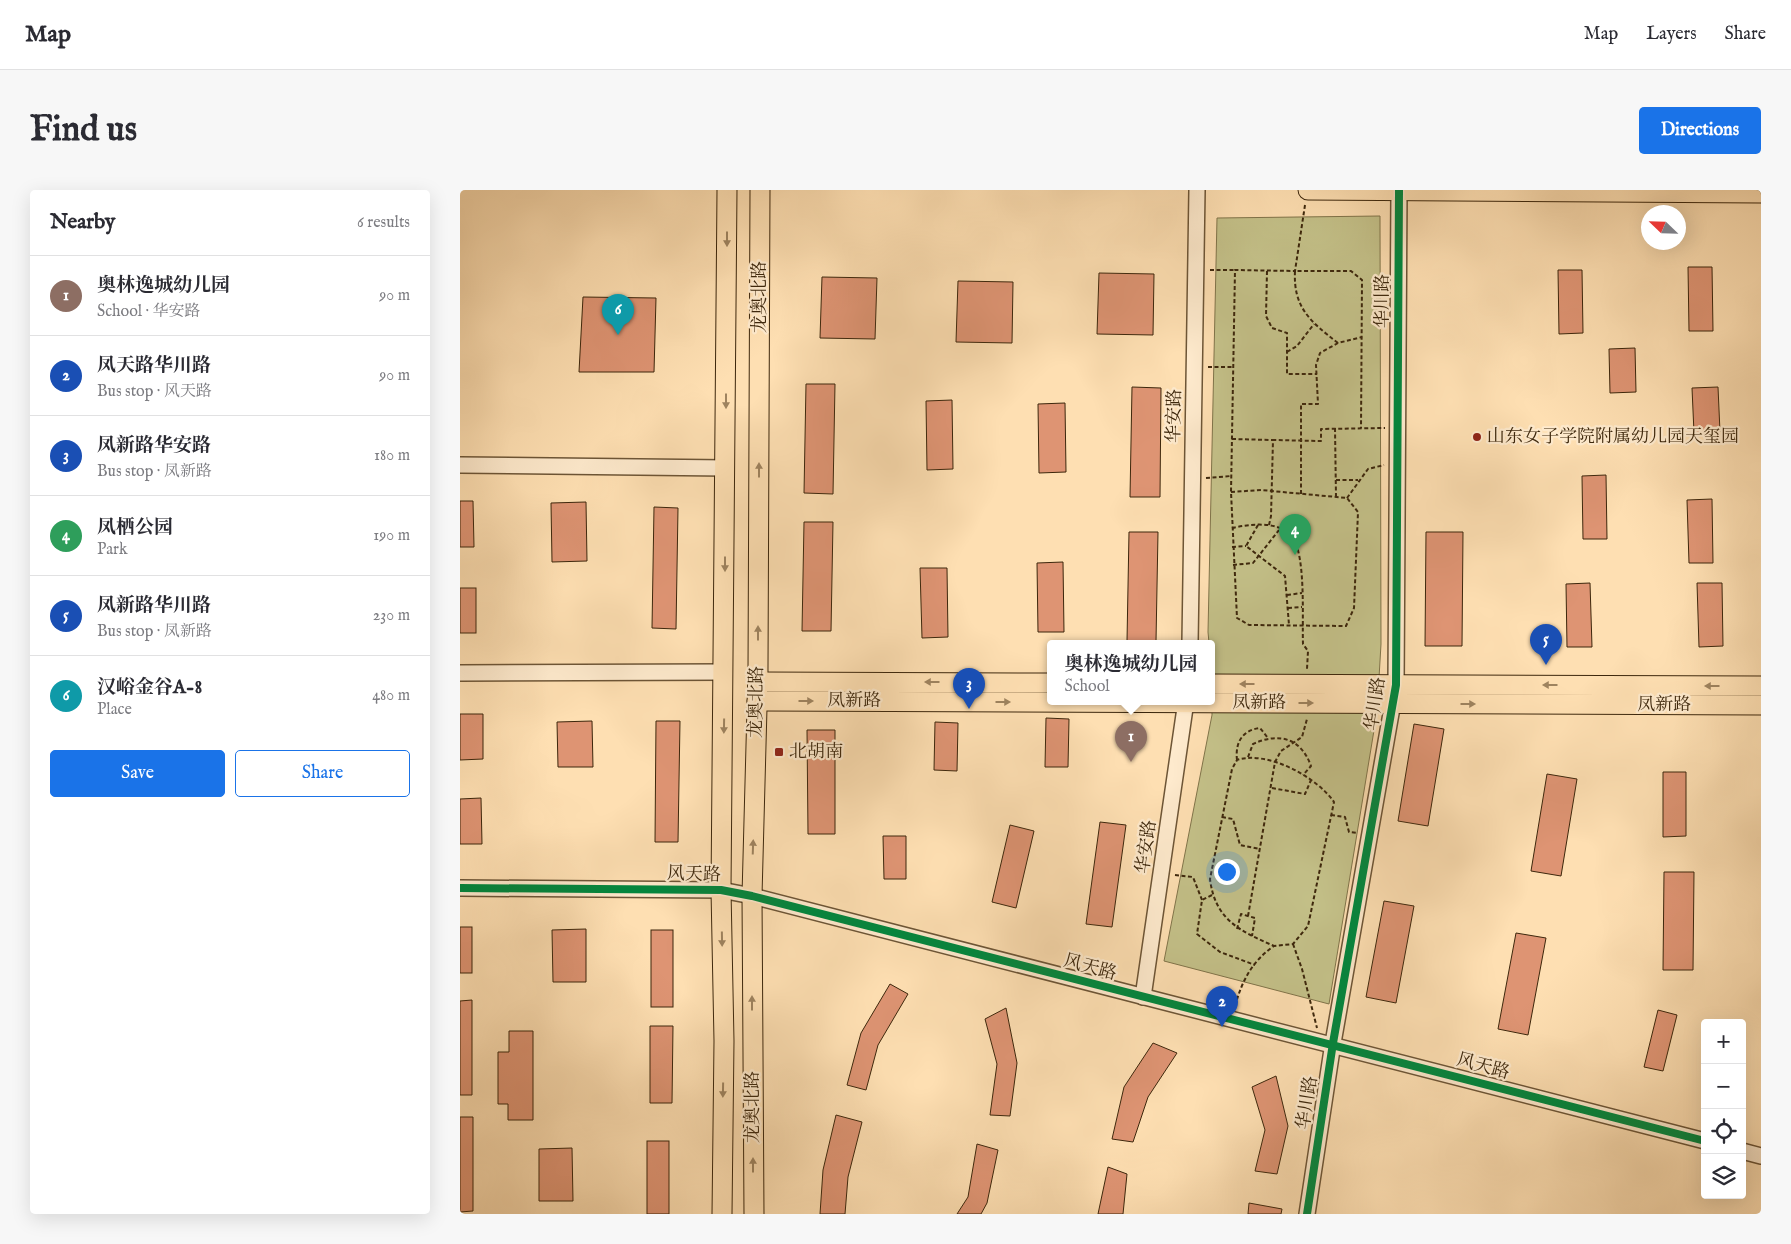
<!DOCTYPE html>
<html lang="en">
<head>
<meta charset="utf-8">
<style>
  :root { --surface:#fff; --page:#f7f7f7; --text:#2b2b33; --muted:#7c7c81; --line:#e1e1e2; --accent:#1a73e8 }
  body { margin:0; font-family:"IM FELL English","Noto Serif SC",serif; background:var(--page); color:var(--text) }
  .controls { position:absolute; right:15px; bottom:15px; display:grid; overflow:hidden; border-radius:5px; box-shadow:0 5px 20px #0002 }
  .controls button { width:45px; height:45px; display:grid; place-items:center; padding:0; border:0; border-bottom:1px solid var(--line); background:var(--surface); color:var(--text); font:25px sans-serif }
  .compass { position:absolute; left:1181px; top:15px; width:45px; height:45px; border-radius:50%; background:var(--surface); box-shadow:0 5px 20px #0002; rotate:293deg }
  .you { position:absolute; left:766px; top:681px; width:18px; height:18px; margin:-12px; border:4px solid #fff; border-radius:50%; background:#1a73e8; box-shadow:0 0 0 8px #1a73e833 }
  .badge { display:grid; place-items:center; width:32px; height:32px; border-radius:50%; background:var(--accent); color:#fff; font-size:16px; font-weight:700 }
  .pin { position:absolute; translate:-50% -41px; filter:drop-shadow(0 1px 2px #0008) }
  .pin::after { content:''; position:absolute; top:26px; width:18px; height:15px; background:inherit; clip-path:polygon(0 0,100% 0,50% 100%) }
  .popup { position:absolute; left:587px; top:450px; width:168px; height:65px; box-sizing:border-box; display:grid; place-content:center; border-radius:5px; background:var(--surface); filter:drop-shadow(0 1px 4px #0005); font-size:16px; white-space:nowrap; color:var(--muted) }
  .popup b { font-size:19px; color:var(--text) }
  .popup::after { content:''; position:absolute; left:50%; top:100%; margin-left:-10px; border:10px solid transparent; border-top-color:var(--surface) }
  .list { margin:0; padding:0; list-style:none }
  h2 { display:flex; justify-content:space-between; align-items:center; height:65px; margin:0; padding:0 20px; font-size:21px }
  h2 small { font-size:16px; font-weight:400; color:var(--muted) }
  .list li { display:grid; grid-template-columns:32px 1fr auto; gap:15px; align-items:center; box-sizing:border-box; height:80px; padding:0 20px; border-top:1px solid var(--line) }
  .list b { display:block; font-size:19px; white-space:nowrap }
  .list p { margin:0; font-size:16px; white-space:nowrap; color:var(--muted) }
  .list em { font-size:16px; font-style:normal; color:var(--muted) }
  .actions { display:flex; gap:10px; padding:15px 20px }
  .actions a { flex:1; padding:11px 0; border:1px solid var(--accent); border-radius:5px; text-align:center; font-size:18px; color:var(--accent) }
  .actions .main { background:var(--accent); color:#fff }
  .icon { flex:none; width:28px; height:28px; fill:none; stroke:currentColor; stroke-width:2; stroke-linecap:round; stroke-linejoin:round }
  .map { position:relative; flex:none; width:1301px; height:1024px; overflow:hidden; border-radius:5px }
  header { display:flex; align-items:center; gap:30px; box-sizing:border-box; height:70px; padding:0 25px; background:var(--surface); border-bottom:1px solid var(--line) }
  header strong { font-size:24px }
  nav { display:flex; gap:28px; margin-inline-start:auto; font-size:18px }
  .intro { display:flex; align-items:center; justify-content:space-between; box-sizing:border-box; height:120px; padding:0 30px }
  h1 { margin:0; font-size:35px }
  .button { padding:12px 22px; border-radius:5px; background:var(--accent); color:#fff; font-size:18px; font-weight:700 }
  main { display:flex; gap:30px; padding:0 30px }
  aside { flex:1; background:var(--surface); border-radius:5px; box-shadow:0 5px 20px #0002 }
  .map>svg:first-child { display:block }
  .green { fill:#c4c189; stroke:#80744a }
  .building { fill:#de9473; stroke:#3d270c }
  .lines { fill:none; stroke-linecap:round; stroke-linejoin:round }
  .minor-casing { stroke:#6d5536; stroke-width:18 }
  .major-casing { stroke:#3d270c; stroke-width:21 }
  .path { stroke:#3d270c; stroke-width:2; stroke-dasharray:4 2.5; stroke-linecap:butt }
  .minor { stroke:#feeacd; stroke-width:15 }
  .major { stroke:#fedfb2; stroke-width:19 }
  .cycleway-casing { stroke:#feeacd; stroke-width:11 }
  .cycleway { stroke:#00873e; stroke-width:8 }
  .oneway { fill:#9e835f }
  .poi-dot { fill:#8f2418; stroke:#feeacd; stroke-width:2 }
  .labels { text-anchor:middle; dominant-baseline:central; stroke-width:4.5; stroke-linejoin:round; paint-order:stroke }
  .street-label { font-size:18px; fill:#3d270c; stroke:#feeacd }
  .poi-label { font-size:18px; fill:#3d270c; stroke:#feeacd; text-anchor:start }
</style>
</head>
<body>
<header>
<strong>Map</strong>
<nav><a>Map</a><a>Layers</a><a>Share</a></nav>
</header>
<div class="intro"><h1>Find us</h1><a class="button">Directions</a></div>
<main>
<aside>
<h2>Nearby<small>6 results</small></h2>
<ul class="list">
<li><span class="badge" style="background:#8d6e63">1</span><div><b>奥林逸城幼儿园</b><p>School · 华安路</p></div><em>90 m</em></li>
<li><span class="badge" style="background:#1a4fb4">2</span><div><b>凤天路华川路</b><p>Bus stop · 风天路</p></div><em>90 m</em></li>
<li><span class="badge" style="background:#1a4fb4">3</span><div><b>凤新路华安路</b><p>Bus stop · 凤新路</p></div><em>180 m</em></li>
<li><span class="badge" style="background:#2e9e5b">4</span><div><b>凤栖公园</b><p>Park</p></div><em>190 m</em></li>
<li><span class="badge" style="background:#1a4fb4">5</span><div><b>凤新路华川路</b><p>Bus stop · 凤新路</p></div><em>230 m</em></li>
<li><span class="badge" style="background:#0f9aa8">6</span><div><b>汉峪金谷A-8</b><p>Place</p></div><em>480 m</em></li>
</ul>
<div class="actions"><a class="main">Save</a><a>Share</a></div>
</aside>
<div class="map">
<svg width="1301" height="1024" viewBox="0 0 1301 1024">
  <rect width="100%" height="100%" fill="#fedfb2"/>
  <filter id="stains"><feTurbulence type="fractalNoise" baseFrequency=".004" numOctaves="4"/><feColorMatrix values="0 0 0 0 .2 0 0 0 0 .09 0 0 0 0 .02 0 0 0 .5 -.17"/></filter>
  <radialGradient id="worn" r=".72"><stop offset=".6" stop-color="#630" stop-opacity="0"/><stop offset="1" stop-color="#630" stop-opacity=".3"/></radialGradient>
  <path class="green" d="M 920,26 L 921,454 L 917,522 L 869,814 L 704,771 L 752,525 L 751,453 L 749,453 L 748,442 L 757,28 Z"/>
  <g class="building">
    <path d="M 1228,77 L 1252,77 L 1253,141 L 1229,141 Z"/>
    <path d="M 1098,80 L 1122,80 L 1123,143 L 1099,144 Z"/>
    <path d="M 639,83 L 694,84 L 693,145 L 637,144 Z"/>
    <path d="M 362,87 L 417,88 L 415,149 L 360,148 Z"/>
    <path d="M 498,91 L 553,92 L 552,153 L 496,152 Z"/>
    <path d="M 123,107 L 196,108 L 194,182 L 119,182 Z"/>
    <path d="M 1175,158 L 1176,202 L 1150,203 L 1149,159 Z"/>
    <path d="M 346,194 L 375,194 L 373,304 L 344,303 Z"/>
    <path d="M 672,197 L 701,198 L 700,307 L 670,307 Z"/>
    <path d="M 1258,197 L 1260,242 L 1234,243 L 1232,198 Z"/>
    <path d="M 492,210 L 493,279 L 467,280 L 466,211 Z"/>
    <path d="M 605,213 L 606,282 L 579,283 L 578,214 Z"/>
    <path d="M 1146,285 L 1147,349 L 1123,349 L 1122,286 Z"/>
    <path d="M 1252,309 L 1253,373 L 1229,373 L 1227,310 Z"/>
    <path d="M 0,311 L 13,311 L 14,357 L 0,357 Z"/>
    <path d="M 126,312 L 127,371 L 92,372 L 91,313 Z"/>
    <path d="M 194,317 L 218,318 L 216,439 L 192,438 Z"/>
    <path d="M 344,332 L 373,332 L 371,441 L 342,441 Z"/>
    <path d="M 669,342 L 698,342 L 696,451 L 667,451 Z"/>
    <path d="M 966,342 L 1003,342 L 1002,456 L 965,456 Z"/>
    <path d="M 603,372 L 604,442 L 578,442 L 577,373 Z"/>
    <path d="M 460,378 L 487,378 L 488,447 L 462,448 Z"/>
    <path d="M 1130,393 L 1132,457 L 1107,457 L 1106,394 Z"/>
    <path d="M 1237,393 L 1262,393 L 1263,456 L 1239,457 Z"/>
    <rect x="0" y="398" width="16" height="45"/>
    <path d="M 0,524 L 23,524 L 23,569 L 0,570 Z"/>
    <path d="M 586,528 L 609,529 L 608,577 L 585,577 Z"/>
    <path d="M 132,531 L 133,577 L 98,577 L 97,532 Z"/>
    <path d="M 196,531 L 220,531 L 218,652 L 195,652 Z"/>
    <path d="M 475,532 L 498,533 L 497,581 L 474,580 Z"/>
    <path d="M 954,534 L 984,539 L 968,636 L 938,631 Z"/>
    <path d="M 347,540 L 375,540 L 375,644 L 348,644 Z"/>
    <path d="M 1203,582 L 1226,582 L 1226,646 L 1203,647 Z"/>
    <path d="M 1087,584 L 1117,589 L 1101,686 L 1071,681 Z"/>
    <path d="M 21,608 L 22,654 L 0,654 L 0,609 Z"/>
    <path d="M 640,632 L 666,635 L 652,737 L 626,734 Z"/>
    <path d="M 550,635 L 574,641 L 556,718 L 532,712 Z"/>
    <path d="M 423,646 L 446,646 L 446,689 L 424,689 Z"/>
    <path d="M 1204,682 L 1234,682 L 1233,780 L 1203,780 Z"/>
    <path d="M 924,711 L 954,716 L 936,813 L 906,807 Z"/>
    <rect x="0" y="737" width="12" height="46"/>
    <path d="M 126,739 L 126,792 L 93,792 L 92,740 Z"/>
    <rect x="191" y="740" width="22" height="77"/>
    <path d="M 1056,743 L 1086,748 L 1068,845 L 1038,839 Z"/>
    <path d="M 430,794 L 448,804 L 418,855 L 406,900 L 387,895 L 401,843 Z"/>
    <path d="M 12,810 L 12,905 L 0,905 L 0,811 Z"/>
    <path d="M 546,818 L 557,873 L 550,926 L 530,925 L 537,874 L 525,829 Z"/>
    <path d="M 1198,820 L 1217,825 L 1203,881 L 1184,877 Z"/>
    <path d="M 190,836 L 213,836 L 212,913 L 190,913 Z"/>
    <path d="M 49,841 L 73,841 L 73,930 L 48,930 L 48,914 L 38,914 L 38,862 L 49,862 Z"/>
    <path d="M 693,853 L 717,863 L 688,907 L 673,952 L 652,949 L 664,897 Z"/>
    <path d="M 816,886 L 828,936 L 817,984 L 795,981 L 805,940 L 792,897 Z"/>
    <path d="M 376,925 L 402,932 L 388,987 L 385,1024 L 360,1024 L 363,980 Z"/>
    <path d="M 0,927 L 13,927 L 13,1021 L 0,1022 Z"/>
    <rect x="187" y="951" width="22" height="73"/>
    <path d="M 517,954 L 538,960 L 527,1013 L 521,1024 L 497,1024 L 508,1007 Z"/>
    <path d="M 112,958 L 113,1011 L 79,1011 L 79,959 Z"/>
    <path d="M 648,977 L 667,984 L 663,1024 L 638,1024 Z"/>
    <path d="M 789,1013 L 822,1019 L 821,1024 L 788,1024 Z"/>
  </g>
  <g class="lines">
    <g class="minor-casing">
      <g id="minor">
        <path d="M 0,275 L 266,278"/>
        <path d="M 730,453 L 737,0"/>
        <path d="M 0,483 L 264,482"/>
        <path d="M 0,698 L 261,700 L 292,706 C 609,788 927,868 1245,951"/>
        <path d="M 683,807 L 726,511"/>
        <path d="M 1282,961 L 1301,966"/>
        <path d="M 847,1024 L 873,853 L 936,495 L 939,1"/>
      </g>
    </g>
    <g class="major-casing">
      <g id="major">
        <path d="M 848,0 L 1301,3"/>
        <path d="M 298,492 L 591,493"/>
        <path d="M 751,494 L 1301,496"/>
        <path d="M 297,511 L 1301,515"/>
        <path d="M 262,1024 L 264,851 L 261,700 L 267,0"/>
        <path d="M 294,1024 L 292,706 L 298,480 L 300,0"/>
      </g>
    </g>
    <g class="path">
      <path d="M 750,80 L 775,80"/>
      <path d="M 807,81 L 806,126 L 812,138 L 827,143 L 827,184 L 857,184"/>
      <path d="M 878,153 C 851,132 833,118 835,81 L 891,81 L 902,90 L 901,238"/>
      <path d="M 827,162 L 837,156 L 854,134"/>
      <path d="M 748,177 L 773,177"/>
      <path d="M 875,238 L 876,307"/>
      <path d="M 772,249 L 813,250"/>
      <path d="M 746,288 L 771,286"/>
      <path d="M 876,290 L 898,290"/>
      <path d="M 771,302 L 801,300 L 887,308 L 898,322 L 894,418 L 886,436 L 789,435 L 777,428 L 771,302 L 775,80 L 835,81 L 845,15"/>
      <path d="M 841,304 L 841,214 L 858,214 L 856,175 L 860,163 L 878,153 L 902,147"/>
      <path d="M 887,308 L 908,279 L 924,275"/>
      <path d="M 798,335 L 786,356 L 825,386 L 829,435"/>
      <path d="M 809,335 L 811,326 L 813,250 L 861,251 L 861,239 L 925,238"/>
      <path d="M 772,338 C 789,334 821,330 833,348 C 846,368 842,429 843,454 L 848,461 L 847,479"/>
      <path d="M 772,357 L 786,356"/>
      <path d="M 773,375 L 793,373 L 819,340"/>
      <path d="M 827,405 L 842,403"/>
      <path d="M 828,418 L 842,417"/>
      <path d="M 788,567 L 793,554 C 819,542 841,548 851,576 L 843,585"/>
      <path d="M 777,570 C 775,553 782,540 800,538 L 808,548"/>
      <path d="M 812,598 L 845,604 L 851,590"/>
      <path d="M 871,625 L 885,627 L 889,642 L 898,643"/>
      <path d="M 762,627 L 773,629 L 780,655 L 800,659"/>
      <path d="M 715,685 L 733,687 L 742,710"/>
      <path d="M 752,705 L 742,710 L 737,744 L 760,762 L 795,775"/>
      <path d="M 788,726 L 815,572 L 821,561 L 842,547 L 847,529"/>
      <path d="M 777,739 L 781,724 L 795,728 L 792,746"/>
      <path d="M 833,754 L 842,779 L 857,838"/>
      <path d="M 775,816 C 782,791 792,771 814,756 C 780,741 755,730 750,689 L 772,579 L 777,570 C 807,560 857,587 874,612 L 848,736 L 833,754 L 814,756"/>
    </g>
    <use href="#minor" class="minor"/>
    <use href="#major" class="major"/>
    <g class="cycleway-casing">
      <g id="cycleway">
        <path d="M 0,698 L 261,700 L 292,706 C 609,788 927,868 1245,951"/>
        <path d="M 847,1024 L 873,853 L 936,495 L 939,1"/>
      </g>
    </g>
    <use href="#cycleway" class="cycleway"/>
  </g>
  <defs><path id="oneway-solid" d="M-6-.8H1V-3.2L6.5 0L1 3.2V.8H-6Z" transform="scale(1.25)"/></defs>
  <g class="oneway">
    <use href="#oneway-solid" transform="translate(267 49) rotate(90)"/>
    <use href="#oneway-solid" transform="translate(266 211) rotate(90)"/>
    <use href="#oneway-solid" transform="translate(299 280) rotate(-90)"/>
    <use href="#oneway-solid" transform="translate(265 374) rotate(90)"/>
    <use href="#oneway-solid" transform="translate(298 443) rotate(-90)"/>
    <use href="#oneway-solid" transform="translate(472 492) rotate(-180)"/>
    <use href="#oneway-solid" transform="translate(787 494) rotate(-180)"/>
    <use href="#oneway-solid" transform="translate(1090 495) rotate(-180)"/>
    <use href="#oneway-solid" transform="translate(1252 496) rotate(-180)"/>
    <use href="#oneway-solid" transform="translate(346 511)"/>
    <use href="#oneway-solid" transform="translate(543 512)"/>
    <use href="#oneway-solid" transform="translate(846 513)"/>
    <use href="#oneway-solid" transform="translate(1008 514)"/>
    <use href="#oneway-solid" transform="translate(264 536) rotate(91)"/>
    <use href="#oneway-solid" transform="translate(293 657) rotate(-88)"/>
    <use href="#oneway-solid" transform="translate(262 749) rotate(89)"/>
    <use href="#oneway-solid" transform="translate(292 813) rotate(-90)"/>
    <use href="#oneway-solid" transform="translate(263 900) rotate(91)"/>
    <use href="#oneway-solid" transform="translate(293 975) rotate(-90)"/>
  </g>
  <g class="poi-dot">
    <circle cx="1017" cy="247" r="5"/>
    <rect x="314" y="557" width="10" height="10" rx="2.5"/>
  </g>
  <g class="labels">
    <g class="street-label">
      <text transform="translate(300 107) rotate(-90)">龙奥北路</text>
      <text transform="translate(923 111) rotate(-90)">华川路</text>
      <text transform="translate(715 226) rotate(-89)">华安路</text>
      <text x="394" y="511">凤新路</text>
      <text transform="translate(297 512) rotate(-89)">龙奥北路</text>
      <text x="799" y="513">凤新路</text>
      <text transform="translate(916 514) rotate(-82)">华川路</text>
      <text x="1204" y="515">凤新路</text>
      <text transform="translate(687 657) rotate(-82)">华安路</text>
      <text transform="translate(234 685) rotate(2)">风天路</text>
      <text transform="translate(630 778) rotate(15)">风天路</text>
      <text transform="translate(1023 877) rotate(15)">风天路</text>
      <text transform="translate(848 913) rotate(-81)">华川路</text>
      <text transform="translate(293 917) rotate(-90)">龙奥北路</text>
    </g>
    <g class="poi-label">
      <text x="1027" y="247">山东女子学院附属幼儿园天玺园</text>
      <text x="329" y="562">北胡南</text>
    </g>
  </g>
  <rect width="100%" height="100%" filter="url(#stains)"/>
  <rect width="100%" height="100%" fill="url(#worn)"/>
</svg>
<div class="controls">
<button>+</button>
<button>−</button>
<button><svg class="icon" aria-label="locate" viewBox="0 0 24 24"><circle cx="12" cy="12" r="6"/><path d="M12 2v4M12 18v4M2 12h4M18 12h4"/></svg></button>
<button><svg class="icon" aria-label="layers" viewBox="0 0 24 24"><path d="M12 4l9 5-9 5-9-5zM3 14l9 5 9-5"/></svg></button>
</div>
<svg class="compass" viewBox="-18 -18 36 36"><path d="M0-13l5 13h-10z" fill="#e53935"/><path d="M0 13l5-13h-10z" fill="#7c7c81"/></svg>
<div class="you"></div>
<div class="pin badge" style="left:671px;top:572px;background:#8d6e63">1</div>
<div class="popup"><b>奥林逸城幼儿园</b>School</div>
<div class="pin badge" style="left:762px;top:837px;background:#1a4fb4">2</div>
<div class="pin badge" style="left:509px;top:519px;background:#1a4fb4">3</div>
<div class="pin badge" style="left:835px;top:365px;background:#2e9e5b">4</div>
<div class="pin badge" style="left:1086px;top:475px;background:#1a4fb4">5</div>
<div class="pin badge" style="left:158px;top:145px;background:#0f9aa8">6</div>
</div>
</main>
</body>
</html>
